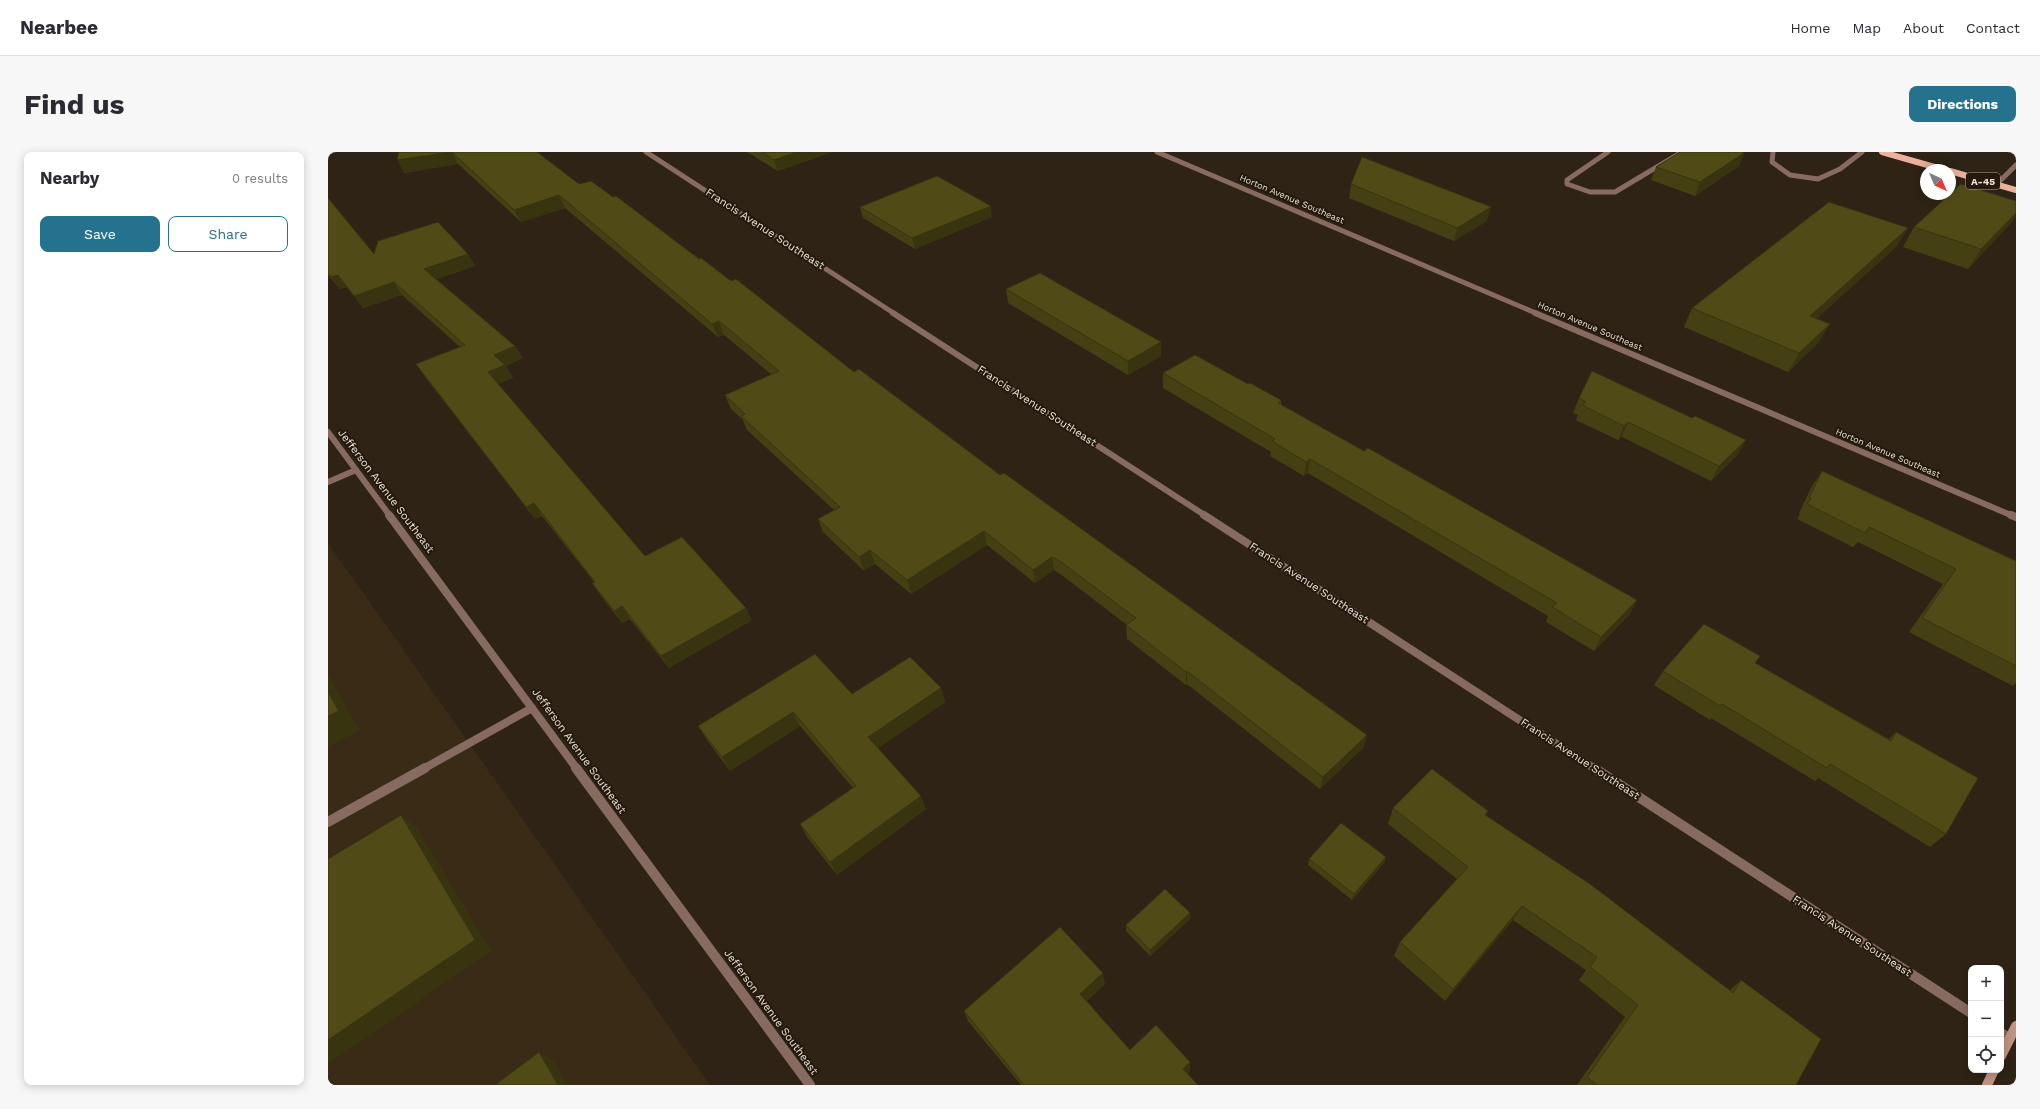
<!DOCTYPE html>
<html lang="en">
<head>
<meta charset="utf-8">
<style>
  :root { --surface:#fff; --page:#f7f7f7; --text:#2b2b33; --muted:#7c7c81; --line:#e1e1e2; --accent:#24728d }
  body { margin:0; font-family:"Work Sans",sans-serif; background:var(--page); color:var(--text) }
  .controls { position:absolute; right:12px; bottom:12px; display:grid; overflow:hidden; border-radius:8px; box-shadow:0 2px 10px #0003 }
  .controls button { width:36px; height:36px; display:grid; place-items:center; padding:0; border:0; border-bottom:1px solid var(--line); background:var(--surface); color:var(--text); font:20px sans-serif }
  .compass { position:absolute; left:1592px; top:12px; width:36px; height:36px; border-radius:50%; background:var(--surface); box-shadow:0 2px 10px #0003; rotate:136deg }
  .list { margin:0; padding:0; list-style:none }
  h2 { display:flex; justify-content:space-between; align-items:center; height:52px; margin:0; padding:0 16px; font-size:17px }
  h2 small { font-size:13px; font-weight:400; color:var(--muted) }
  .actions { display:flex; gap:8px; padding:12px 16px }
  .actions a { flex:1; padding:9px 0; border:1px solid var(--accent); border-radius:8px; text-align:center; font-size:14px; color:var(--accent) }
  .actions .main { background:var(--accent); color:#fff }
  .icon { flex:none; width:22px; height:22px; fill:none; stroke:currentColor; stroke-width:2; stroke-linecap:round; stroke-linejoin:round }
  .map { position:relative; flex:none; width:1688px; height:933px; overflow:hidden; border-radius:8px }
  header { display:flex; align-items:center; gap:24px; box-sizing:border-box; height:56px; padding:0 20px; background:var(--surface); border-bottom:1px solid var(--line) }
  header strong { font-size:19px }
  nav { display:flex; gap:22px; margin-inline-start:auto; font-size:14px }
  .intro { display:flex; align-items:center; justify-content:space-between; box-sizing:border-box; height:96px; padding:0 24px }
  h1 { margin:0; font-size:28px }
  .button { padding:10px 18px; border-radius:8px; background:var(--accent); color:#fff; font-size:14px; font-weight:700 }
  main { display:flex; gap:24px; padding:0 24px }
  aside { flex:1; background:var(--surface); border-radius:8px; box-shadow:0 2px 10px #0003 }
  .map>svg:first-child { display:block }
  .built { fill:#3a2b17 }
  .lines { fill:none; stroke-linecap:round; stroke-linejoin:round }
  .lane-far3 { stroke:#876b60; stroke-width:5 }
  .lane-far2 { stroke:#876b60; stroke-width:6 }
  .lane-far1 { stroke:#876b60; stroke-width:8 }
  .lane { stroke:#876b60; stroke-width:10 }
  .street-far3 { stroke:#876b60; stroke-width:5 }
  .street-far2 { stroke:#876b60; stroke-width:6 }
  .street-far1 { stroke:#876b60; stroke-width:8 }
  .street { stroke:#876b60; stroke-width:10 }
  .secondary { stroke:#c09281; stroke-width:10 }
  .primary { stroke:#ebb19a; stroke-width:6 }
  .wall { fill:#454013 }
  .shaded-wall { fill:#38340f }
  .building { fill:#504a16; stroke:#38340f }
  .labels { text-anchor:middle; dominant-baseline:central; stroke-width:4; stroke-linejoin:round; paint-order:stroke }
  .far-street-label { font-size:9px; fill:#e8e1d8; stroke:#24190c }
  .shield { fill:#24190c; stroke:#ada59b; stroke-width:1 }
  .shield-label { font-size:10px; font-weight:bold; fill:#e8e1d8 }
  .street-label { font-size:11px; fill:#e8e1d8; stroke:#24190c }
</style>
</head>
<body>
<header>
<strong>Nearbee</strong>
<nav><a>Home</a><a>Map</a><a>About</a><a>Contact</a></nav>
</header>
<div class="intro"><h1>Find us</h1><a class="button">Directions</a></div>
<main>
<aside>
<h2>Nearby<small>0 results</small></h2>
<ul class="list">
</ul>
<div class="actions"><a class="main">Save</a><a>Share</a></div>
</aside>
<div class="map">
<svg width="1688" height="933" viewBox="0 0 1688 933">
  <rect width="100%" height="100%" fill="#2e2315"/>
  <path class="built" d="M 0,391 L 382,933 L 0,933 Z"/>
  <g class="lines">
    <g class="lane-far3">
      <path d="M 1280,0 L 1239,28 L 1239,32 L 1262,40 L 1287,40 L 1354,0"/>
      <path d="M 1445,0 L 1444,10 L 1462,23 L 1490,27 L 1512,17 L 1534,0"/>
      <path d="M 1668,33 L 1688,13"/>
    </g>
    <path class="lane-far2" d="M 0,330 L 28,318"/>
    <path class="lane-far1" d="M 95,617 L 204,556"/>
    <path class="lane" d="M 0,670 L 97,616"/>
    <g class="street-far3">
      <path d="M 318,0 L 567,162"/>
      <path d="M 829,0 L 1210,162"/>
    </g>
    <g class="street-far2">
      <path d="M 565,161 L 878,364"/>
      <path d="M 1207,161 L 1685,364"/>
      <path d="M 0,280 L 62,364"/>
    </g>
    <g class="street-far1">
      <path d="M 61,363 L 249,617"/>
      <path d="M 876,363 L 1267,617"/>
      <path d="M 1683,363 L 1688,365"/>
    </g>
    <g class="street">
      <path d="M 248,616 L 482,933"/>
      <path d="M 1266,616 L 1643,861"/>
      <path d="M 1673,881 L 1682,886"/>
    </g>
    <g class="secondary">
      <path d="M 1673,904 L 1688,874"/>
      <path d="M 1659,933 L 1666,918"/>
    </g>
    <g class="primary">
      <path d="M 1554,0 L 1617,18"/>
      <path d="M 1622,19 L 1688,38"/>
    </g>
  </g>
  <g class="wall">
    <path d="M 71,0 L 209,0 L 251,32 L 285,45 L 403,129 L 526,220 L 672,323 L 1036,595 L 992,637 L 859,532 L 858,533 L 799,487 L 798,473 L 799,473 L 735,424 L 726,418 L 707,431 L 659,393 L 583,442 L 547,412 L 536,419 L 495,380 L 490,367 L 506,358 L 419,278 L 415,268 L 403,257 L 397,243 L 444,223 L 396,183 L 390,185 L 237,56 L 193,70 L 130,12 L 76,21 Z"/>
    <path d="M 419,0 L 504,0 L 450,19 Z"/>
    <path d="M 1416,1 L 1411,14 L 1367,44 L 1323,28 L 1328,15 Z"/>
    <path d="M 1023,32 L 1159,69 L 1126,89 L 1021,46 Z"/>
    <path d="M 0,46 L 46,102 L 140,102 L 147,114 L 108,127 L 187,194 L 195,206 L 178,214 L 185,226 L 170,232 L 317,404 L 424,468 L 341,516 L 302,467 L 294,471 L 273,444 L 264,431 L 266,430 L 214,364 L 207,367 L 97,225 L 88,212 L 132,195 L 74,143 L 35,156 L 19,135 L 12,137 L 0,123 Z"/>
    <path d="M 532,55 L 664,65 L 587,97 L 535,66 Z"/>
    <path d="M 1683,71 L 1640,117 L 1575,95 L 1586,75 Z"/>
    <path d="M 1569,94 L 1489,166 L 1491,190 L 1460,220 L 1356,175 L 1364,156 Z"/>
    <path d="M 678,137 L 833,204 L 800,223 L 680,151 Z"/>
    <path d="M 835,221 L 920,232 L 953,248 L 953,252 L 1302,462 L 1266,499 L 1218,470 L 1220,464 L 980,321 L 976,324 L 942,304 L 943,300 L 835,236 Z"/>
    <path d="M 1251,246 L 1364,266 L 1418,288 L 1410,302 L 1383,329 L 1294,285 L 1290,288 L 1248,268 L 1250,263 L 1245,261 Z"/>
    <path d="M 1494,319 L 1688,409 L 1688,531 L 1685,534 L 1581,480 L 1615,432 L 1530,390 L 1525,395 L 1469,367 L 1472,362 L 1471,361 L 1484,334 Z"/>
    <path d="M 1432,504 L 1427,511 L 1561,587 L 1568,580 L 1618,682 L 1602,695 L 1490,626 L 1487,629 L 1383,566 L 1382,568 L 1326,533 L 1335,519 Z"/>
    <path d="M 613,536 L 617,550 L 550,596 L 598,657 L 509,723 L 479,685 L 472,672 L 525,636 L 472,574 L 402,619 L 379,588 L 370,574 L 524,542 Z"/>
    <path d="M 1065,656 L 1158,663 L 1402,838 L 1413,828 L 1468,933 L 1249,933 L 1297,865 L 1251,828 L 1258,818 L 1185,768 L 1117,849 L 1066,804 L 1072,790 L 1129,727 L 1060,672 Z"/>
    <path d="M 1058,705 L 1056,711 L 1024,748 L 980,713 L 981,707 Z"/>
    <path d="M 862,767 L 822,804 L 798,779 L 798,773 Z"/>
    <path d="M 777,832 L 759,849 L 802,898 L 862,919 L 859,922 L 870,933 L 693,933 L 640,869 L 636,859 Z"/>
  </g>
  <g class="shaded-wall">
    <path d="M 124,0 L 130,12 L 76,21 L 69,8 Z"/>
    <path d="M 469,0 L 504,0 L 450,19 L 446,8 Z"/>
    <path d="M 1416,1 L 1411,14 L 1367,44 L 1372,30 Z"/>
    <path d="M 231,43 L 237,56 L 193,70 L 186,58 Z"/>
    <path d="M 663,54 L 664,65 L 587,97 L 584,86 Z"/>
    <path d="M 1163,55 L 1159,69 L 1126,89 L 1129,76 Z"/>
    <path d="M 1688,61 L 1688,64 L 1683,71 L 1640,117 L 1653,97 Z"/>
    <path d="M 1580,76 L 1569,94 L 1471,182 L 1482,164 Z"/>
    <path d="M 140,102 L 147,114 L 103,129 L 96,117 Z"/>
    <path d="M 10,123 L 19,135 L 12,137 L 3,125 Z"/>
    <path d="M 66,130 L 74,143 L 35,156 L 26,144 Z"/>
    <path d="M 391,169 L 396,183 L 390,185 L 384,172 Z"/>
    <path d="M 1502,172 L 1491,190 L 1460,220 L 1471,201 Z"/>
    <path d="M 833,190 L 833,204 L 800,223 L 800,209 Z"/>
    <path d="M 187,194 L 195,206 L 178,214 L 185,226 L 168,233 L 160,220 L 166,203 Z"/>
    <path d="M 1300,270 L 1294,285 L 1290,288 L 1296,274 Z"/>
    <path d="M 1418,288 L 1410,302 L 1383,329 L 1391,314 Z"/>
    <path d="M 982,307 L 980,321 L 976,324 L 978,310 Z"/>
    <path d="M 206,351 L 214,364 L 207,367 L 198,355 Z"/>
    <path d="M 656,379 L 659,393 L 583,442 L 579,428 Z"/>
    <path d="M 542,398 L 547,412 L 536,419 L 531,405 Z"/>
    <path d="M 724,405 L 726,418 L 707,431 L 705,418 Z"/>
    <path d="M 1309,448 L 1302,462 L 1266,499 L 1273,485 Z"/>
    <path d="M 294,454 L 302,467 L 294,471 L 286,459 Z"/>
    <path d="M 418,456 L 424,468 L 341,516 L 333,504 Z"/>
    <path d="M 859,519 L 859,532 L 858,533 L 858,520 Z"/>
    <path d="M 0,523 L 32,578 L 0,595 Z"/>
    <path d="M 613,536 L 617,550 L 546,599 L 540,585 Z"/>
    <path d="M 465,560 L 472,574 L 402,619 L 394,605 Z"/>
    <path d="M 1039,583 L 1036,595 L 992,637 L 995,625 Z"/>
    <path d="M 593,644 L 598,657 L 509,723 L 502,710 Z"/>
    <path d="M 73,663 L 89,676 L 163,799 L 0,912 L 0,888 Z"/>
    <path d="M 1058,705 L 1056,711 L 1024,748 L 1026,742 Z"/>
    <path d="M 1194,754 L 1185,768 L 1117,849 L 1125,837 Z"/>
    <path d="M 862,761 L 862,767 L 822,804 L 822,798 Z"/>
    <path d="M 775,821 L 777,832 L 755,853 L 752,842 Z"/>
    <path d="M 211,900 L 226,910 L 240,933 L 230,933 Z"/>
    <path d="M 862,910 L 862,919 L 855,926 L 855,917 Z"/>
  </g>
  <g class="building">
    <path d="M 71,0 L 123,0 L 69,8 Z"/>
    <path d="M 124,0 L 209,0 L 251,32 L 263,29 L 285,45 L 288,44 L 371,107 L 373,106 L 403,129 L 408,127 L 526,220 L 531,217 L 672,323 L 676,321 L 1039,583 L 995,625 L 859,519 L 858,520 L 798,473 L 808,466 L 733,410 L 724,405 L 705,418 L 656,379 L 579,428 L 542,398 L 531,405 L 490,367 L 512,355 L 413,264 L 417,262 L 397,243 L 451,219 L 391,169 L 384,172 L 231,43 L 186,58 Z"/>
    <path d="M 434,0 L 469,0 L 446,8 Z"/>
    <path d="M 1352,0 L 1414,0 L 1416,1 L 1372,30 L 1328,15 Z"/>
    <path d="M 1034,5 L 1163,55 L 1129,76 L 1023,32 Z"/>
    <path d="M 609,24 L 663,54 L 584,86 L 532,55 Z"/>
    <path d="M 1633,32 L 1688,49 L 1688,61 L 1653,97 L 1586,75 Z"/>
    <path d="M 0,46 L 46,102 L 50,89 L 110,70 L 140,102 L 96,117 L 187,194 L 166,203 L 177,213 L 160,220 L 317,404 L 354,385 L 418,456 L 333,504 L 294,454 L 286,459 L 264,431 L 267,430 L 206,351 L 198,355 L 88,212 L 137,193 L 66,130 L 26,144 L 10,123 L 3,125 L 0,121 Z"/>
    <path d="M 1501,50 L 1580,76 L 1482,164 L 1502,172 L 1471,201 L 1364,156 Z"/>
    <path d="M 712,121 L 833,190 L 800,209 L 678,137 Z"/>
    <path d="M 867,203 L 920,232 L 922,231 L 953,248 L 950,251 L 1036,299 L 1040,296 L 1309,448 L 1273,485 L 1224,455 L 1229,451 L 982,307 L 978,310 L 944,289 L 947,287 L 835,221 Z"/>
    <path d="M 1264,219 L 1364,266 L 1367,264 L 1418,288 L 1391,314 L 1300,270 L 1296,274 L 1254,253 L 1258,250 L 1251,246 Z"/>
    <path d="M 1494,319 L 1688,409 L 1688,514 L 1594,466 L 1628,417 L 1541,375 L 1537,381 L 1479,352 L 1483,347 L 1481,346 Z"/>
    <path d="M 1376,472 L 1432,504 L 1427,511 L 1563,589 L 1568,580 L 1650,626 L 1618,682 L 1502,612 L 1499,616 L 1394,552 L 1392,554 L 1335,519 Z"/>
    <path d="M 487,502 L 524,542 L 582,505 L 613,536 L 540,585 L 593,644 L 502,710 L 472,672 L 528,634 L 465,560 L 394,605 L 370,574 Z"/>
    <path d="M 0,540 L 11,559 L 0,564 Z"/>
    <path d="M 1104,617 L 1160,659 L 1157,663 L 1262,732 L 1405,841 L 1413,828 L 1493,887 L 1468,933 L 1269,933 L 1259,925 L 1310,853 L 1262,815 L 1269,805 L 1194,754 L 1125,837 L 1072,790 L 1140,715 L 1065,656 Z"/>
    <path d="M 73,663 L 147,788 L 0,888 L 0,707 Z"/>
    <path d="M 1013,671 L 1058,705 L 1026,742 L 981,707 Z"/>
    <path d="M 837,737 L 862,761 L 822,798 L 798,773 Z"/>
    <path d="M 732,775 L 775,821 L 752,842 L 802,898 L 828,873 L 862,910 L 855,917 L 870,933 L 696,933 L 636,859 Z"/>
    <path d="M 211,900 L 230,933 L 167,933 Z"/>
  </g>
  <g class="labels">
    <g class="far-street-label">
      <text transform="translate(964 47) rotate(23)">Horton Avenue Southeast</text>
      <text transform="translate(1262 174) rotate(23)">Horton Avenue Southeast</text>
      <text transform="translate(1560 301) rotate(23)">Horton Avenue Southeast</text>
    </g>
    <rect class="shield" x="1638" y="21" width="34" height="16" rx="3"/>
    <g class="shield-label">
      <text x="1655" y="29">A-45</text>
    </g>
    <g class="street-label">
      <text transform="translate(437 77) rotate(33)">Francis Avenue Southeast</text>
      <text transform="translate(709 254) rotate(33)">Francis Avenue Southeast</text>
      <text transform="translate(58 339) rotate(53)">Jefferson Avenue Southeast</text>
      <text transform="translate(981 431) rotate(33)">Francis Avenue Southeast</text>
      <text transform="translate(251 599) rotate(54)">Jefferson Avenue Southeast</text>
      <text transform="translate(1252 607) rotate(33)">Francis Avenue Southeast</text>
      <text transform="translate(1524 784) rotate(33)">Francis Avenue Southeast</text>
      <text transform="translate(443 860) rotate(54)">Jefferson Avenue Southeast</text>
    </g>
  </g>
</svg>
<div class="controls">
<button>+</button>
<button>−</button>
<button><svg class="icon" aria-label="locate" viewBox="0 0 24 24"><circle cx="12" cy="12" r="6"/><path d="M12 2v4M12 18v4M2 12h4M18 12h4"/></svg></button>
</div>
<svg class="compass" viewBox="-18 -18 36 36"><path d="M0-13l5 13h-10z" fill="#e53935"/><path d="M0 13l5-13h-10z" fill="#7c7c81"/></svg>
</div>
</main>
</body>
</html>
